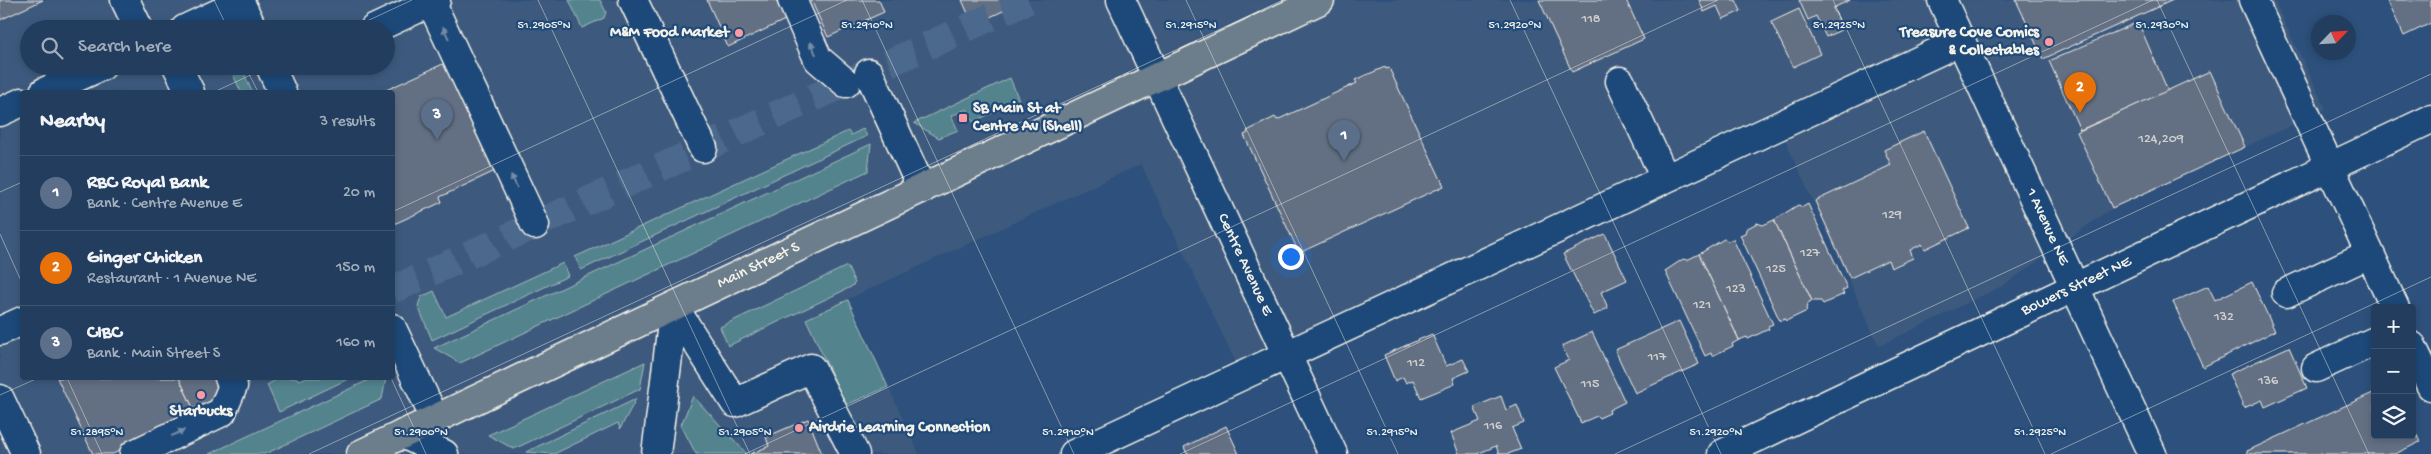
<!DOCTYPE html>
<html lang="en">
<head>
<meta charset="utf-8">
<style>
  :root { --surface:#223d5d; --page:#2a4463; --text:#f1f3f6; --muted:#a2aebc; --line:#3f5672; --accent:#ff9aa2 }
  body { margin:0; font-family:"Gochi Hand",sans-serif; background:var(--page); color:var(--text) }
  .controls { position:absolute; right:15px; bottom:15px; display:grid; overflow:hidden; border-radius:5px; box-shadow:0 2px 8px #0003 }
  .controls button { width:45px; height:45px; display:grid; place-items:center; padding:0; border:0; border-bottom:1px solid var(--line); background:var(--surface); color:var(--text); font:25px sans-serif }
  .compass { position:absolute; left:2311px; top:15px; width:45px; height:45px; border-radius:50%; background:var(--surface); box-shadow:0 2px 8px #0003; rotate:65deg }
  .you { position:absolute; left:1290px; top:256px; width:18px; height:18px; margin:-12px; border:4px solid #fff; border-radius:50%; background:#1a73e8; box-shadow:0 0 0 8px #1a73e833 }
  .badge { display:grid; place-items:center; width:32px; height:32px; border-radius:50%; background:var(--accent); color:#fff; font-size:16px; font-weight:700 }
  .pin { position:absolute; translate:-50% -41px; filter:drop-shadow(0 1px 2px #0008) }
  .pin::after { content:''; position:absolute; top:26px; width:18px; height:15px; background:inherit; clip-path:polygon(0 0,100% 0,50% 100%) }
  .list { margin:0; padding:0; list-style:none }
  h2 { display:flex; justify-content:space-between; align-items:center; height:65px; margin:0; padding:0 20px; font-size:21px }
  h2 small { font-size:16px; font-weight:400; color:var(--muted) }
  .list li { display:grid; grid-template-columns:32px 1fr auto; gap:15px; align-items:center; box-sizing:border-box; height:75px; padding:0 20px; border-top:1px solid var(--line) }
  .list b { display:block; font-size:19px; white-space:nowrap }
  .list p { margin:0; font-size:16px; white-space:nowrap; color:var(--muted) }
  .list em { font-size:16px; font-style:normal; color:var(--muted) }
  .icon { flex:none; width:28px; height:28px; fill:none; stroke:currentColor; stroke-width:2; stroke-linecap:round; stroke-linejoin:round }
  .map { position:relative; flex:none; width:2431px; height:454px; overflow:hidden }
  .search { position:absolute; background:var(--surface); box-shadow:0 2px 8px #0003; left:20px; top:20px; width:375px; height:55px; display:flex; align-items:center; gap:12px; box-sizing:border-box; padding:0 18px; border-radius:28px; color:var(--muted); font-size:19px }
  .panel { position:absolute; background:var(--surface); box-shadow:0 2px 8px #0003; left:20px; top:90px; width:375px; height:290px; border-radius:5px }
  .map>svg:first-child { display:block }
  .built { fill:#3e5a7e; fill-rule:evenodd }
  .grass { fill:#53848e; stroke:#a4babb }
  .building { fill:#646f84; stroke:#f4f1e8 }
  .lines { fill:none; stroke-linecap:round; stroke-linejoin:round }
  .minor-tunnel { stroke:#4b698c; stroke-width:28; stroke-dasharray:28 14; stroke-linecap:butt }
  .minor-casing { stroke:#f4f1e8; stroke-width:31 }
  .major-casing { stroke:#f4f1e8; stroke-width:31 }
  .minor { stroke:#1f4a7a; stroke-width:28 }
  .major { stroke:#6c7d8b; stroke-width:28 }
  .oneway { fill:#748da6 }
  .ticks { fill:none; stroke:#f4f1e8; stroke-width:1; stroke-opacity:0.45 }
  .poi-dot { fill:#ff9aa2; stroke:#1f4a7a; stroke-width:2 }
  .labels { text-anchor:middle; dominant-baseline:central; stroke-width:4.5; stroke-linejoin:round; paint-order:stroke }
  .number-label { font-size:14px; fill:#d0d0cf }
  .poi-label { font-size:16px; font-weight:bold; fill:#f4f1e8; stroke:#1f4a7a; text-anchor:end }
  .street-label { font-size:16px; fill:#f4f1e8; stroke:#1f4a7a }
  .ticks-label { font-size:12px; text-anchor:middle; fill:#f4f1e8; stroke:#1f4a7a; stroke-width:4.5; stroke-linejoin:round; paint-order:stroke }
</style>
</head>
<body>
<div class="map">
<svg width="2431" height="454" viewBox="0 0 2431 454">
  <rect width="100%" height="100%" fill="#2d517c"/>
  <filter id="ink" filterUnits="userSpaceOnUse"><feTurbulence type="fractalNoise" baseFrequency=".02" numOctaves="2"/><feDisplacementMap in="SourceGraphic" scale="10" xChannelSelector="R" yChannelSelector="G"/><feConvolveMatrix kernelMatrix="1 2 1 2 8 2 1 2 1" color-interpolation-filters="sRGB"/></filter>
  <g filter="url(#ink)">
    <path class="built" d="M 0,0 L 2274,0 L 2326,109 L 2106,212 L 2004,285 L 1879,346 L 1772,111 L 1236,363 L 1141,164 L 848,299 L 919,454 L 0,454 ZM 29,29 L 386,29 L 386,66 L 29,66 ZM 22,92 L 392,92 L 392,378 L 22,378 Z"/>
    <g class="grass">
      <path d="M 569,0 L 600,0 L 606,12 L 604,18 L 582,28 Z"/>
      <path d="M 229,66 L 241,66 L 252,92 L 241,92 Z"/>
      <path d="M 1010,78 L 1019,100 L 973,122 L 967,109 L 951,116 L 958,130 L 939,138 L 914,123 Z"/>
      <path d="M 863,129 L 867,136 L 581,270 L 575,257 L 848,131 L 851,135 Z"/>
      <path d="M 871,144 L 868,171 L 460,363 L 434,348 Z"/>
      <path d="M 563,263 L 568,276 L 432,340 L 418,306 L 421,297 L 434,291 L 446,317 Z"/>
      <path d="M 847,266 L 855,283 L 851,287 L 728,346 L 720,327 Z"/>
      <path d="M 848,300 L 888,387 L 846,405 L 806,319 Z"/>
      <path d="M 645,362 L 640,389 L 514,449 L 488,435 Z"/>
      <path d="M 279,378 L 297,378 L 299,380 L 305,378 L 350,378 L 279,412 L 267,385 Z"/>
      <path d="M 373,378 L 386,378 L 382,399 L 265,454 L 209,454 Z"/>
      <path d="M 693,396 L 747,454 L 696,454 L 681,425 Z"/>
      <path d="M 636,399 L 620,429 L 618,423 L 554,454 L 526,452 Z"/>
    </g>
    <g class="building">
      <path d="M 0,0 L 43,0 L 0,20 Z"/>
      <path d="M 707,0 L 776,0 L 785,20 L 728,47 Z"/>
      <path d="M 811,0 L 879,0 L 884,12 L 828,37 Z"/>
      <path d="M 962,0 L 1016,0 L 1018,4 L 973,25 Z"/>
      <path d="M 1539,0 L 1626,0 L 1644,39 L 1572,72 Z"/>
      <path d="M 1699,0 L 1736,0 L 1741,11 L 1723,19 L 1717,6 L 1704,12 Z"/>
      <path d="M 1799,0 L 1850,0 L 1833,8 L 1843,29 L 1826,37 L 1816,16 L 1808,20 Z"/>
      <path d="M 2016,0 L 2173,0 L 2043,59 Z"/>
      <path d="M 2387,0 L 2431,0 L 2431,23 L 2404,36 Z"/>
      <path d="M 1799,9 L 1820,54 L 1793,67 L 1771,22 Z"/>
      <path d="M 2138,22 L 2168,91 L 2080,130 L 2049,61 Z"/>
      <path d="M 445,63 L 495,171 L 440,197 L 442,202 L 392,225 L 392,92 L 384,91 Z"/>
      <path d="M 1385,67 L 1386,69 L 1389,68 L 1444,186 L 1299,253 L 1244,135 L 1248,133 L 1247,131 L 1275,117 L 1277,120 L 1357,83 L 1355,80 Z"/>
      <path d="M 2210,71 L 2245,147 L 2112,208 L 2077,132 Z"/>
      <path d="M 1924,131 L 1969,228 L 1925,249 L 1922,244 L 1910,250 L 1913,258 L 1891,268 L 1888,260 L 1850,278 L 1815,201 L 1891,165 L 1884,150 Z"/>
      <path d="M 1808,204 L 1847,288 L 1842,291 L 1844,294 L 1823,304 L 1821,301 L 1812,301 L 1774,220 L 1798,205 L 1803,207 Z"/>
      <path d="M 1774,220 L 1812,301 L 1809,302 L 1806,308 L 1807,311 L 1786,321 L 1785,319 L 1780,321 L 1740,235 L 1745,233 L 1746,229 L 1757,223 L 1763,225 Z"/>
      <path d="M 1605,234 L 1627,280 L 1601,292 L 1608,308 L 1594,315 L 1563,254 Z"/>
      <path d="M 1724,239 L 1728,241 L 1733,239 L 1773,324 L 1768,326 L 1769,329 L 1748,339 L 1747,337 L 1739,340 L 1699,254 Z"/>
      <path d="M 1699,254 L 1739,340 L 1732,344 L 1733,346 L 1712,356 L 1711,353 L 1705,356 L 1665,271 L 1683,259 L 1687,260 Z"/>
      <path d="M 2252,282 L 2275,331 L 2203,367 L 2173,302 L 2208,286 L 2215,300 Z"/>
      <path d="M 1679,321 L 1699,364 L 1635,393 L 1615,350 Z"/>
      <path d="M 1592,332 L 1625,402 L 1609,410 L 1610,413 L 1599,418 L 1597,416 L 1581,423 L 1554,367 L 1569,360 L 1562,346 Z"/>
      <path d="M 1432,334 L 1446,366 L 1463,359 L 1469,371 L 1453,378 L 1455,384 L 1421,398 L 1413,380 L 1406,383 L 1403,377 L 1395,381 L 1384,355 Z"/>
      <path d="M 2289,347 L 2307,388 L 2265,407 L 2262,400 L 2244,408 L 2229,374 Z"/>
      <path d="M 57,378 L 179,378 L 196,414 L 113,454 L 93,454 Z"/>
      <path d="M 179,378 L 217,378 L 220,384 L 212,406 L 196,414 Z"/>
      <path d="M 2375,392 L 2375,435 L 2412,435 L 2412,425 L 2420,442 L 2395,454 L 2248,454 L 2247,451 Z"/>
      <path d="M 1501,396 L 1506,410 L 1517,405 L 1524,423 L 1512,428 L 1521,449 L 1508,454 L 1499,454 L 1496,446 L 1477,454 L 1459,454 L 1451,433 L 1480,421 L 1474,407 Z"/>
      <path d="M 808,419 L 822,454 L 750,454 L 769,446 L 766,437 Z"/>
      <path d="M 1226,426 L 1239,454 L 1187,454 L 1184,447 Z"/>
    </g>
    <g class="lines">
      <path class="minor-tunnel" d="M 392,290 L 1028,0"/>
      <g class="minor-casing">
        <g id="minor">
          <path d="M 125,0 L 139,29"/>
          <path d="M 239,0 L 253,29"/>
          <path d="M 633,0 L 703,148"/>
          <path d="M 792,0 L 818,59 L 846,83"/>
          <path id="s1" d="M 1121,0 L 1333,454"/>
          <path id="s2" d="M 1942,0 L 2152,454"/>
          <path d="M 2253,0 L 2395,308"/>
          <path d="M 431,2 L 535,225"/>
          <path d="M 185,29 L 240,3"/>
          <path d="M 374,29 L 436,0"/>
          <path d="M 177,66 L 190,92"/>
          <path d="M 270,66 L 282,92"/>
          <path d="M 869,73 L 922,189"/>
          <path d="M 1620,81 L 1665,178"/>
          <path d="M 44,92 L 102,66"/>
          <path d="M 0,112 L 22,102"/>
          <path d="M 2286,293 L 2369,254"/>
          <path d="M 392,328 L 435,419"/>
          <path d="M 0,331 L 22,321"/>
          <path d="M 2412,346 L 2431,386"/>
          <path d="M 2316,368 L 2375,341"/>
          <path d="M 0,399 L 26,454"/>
          <path d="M 403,434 L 444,454"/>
          <path d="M 134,454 L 222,412 L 233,386 L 229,378"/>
          <path d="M 656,454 L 674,307 L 735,403 L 811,368 L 855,454"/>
          <path d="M 1074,454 L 1961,41"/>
          <path id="s3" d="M 1722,454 L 2431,119"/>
        </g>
      </g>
      <g class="major-casing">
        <g id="major">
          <path id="s4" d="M 361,454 L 1320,0"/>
        </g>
      </g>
      <use href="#minor" class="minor"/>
      <use href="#major" class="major"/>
    </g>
    <defs><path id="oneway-solid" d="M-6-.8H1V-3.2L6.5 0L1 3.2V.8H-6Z" transform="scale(1.25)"/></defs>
    <g class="oneway">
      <use href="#oneway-solid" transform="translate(446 33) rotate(-115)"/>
      <use href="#oneway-solid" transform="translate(813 48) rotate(-114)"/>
      <use href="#oneway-solid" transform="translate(514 181) rotate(-115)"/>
      <use href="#oneway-solid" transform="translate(178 433) rotate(-25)"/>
    </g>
  </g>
  <path class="ticks" d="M 214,0 L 228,29M 538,0 L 750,454M 862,0 L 1074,454M 1186,0 L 1398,454M 1510,0 L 1721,454M 1833,0 L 2045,454M 2157,0 L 2369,454M 350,29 L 412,0M 245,66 L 258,92M 214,92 L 270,66M 0,192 L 22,182M 392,212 L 847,0M 0,234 L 22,283M 67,378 L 102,454M 391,378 L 426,454M 0,395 L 38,378M 309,454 L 1283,0M 745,454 L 1718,0M 1180,454 L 2153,0M 1615,454 L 2431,74M 2051,454 L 2431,277"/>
  <g class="poi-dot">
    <circle cx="739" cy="33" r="5"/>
    <circle cx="2049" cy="42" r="5"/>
    <rect x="958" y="113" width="10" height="10" rx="2.5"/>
    <circle cx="201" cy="395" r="5"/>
    <circle cx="799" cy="428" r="5"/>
  </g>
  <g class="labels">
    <g class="number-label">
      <text x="1591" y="19">118</text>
      <text x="2161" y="139">124,209</text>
      <text x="1892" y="215">129</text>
      <text x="1810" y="253">127</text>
      <text x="1776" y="269">125</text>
      <text x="1736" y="289">123</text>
      <text x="1702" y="305">121</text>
      <text x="2224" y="317">132</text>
      <text x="1657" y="357">117</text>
      <text x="1416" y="363">112</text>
      <text x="2268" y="381">136</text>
      <text x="1590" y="384">115</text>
      <text x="1493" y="426">116</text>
    </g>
    <g class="poi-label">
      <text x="729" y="33">M&amp;M Food Market</text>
      <text x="2039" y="33">Treasure Cove Comics<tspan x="2039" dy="18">&amp; Collectables</tspan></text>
      <text x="973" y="109" text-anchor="start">SB Main St at<tspan x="973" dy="18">Centre Av (Shell)</tspan></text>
      <text x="201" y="412" text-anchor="middle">Starbucks</text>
      <text x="809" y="428" text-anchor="start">Airdrie Learning Connection</text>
    </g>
    <g class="street-label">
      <text stroke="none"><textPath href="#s2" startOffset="250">1 Avenue NE</textPath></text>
      <text stroke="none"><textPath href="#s1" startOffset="292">Centre Avenue E</textPath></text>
      <text stroke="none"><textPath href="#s4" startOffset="440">Main Street S</textPath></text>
      <text stroke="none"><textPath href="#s3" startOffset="392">Bowers Street NE</textPath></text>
    </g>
  </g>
  <g class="ticks-label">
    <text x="544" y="28">51.2905°N</text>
    <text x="867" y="28">51.2910°N</text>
    <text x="1515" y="28">51.2920°N</text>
    <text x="1839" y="28">51.2925°N</text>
    <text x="1191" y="28">51.2915°N</text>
    <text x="2162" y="28">51.2930°N</text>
    <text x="97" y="435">51.2895°N</text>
    <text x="421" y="435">51.2900°N</text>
    <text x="745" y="435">51.2905°N</text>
    <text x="1068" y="435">51.2910°N</text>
    <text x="1392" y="435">51.2915°N</text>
    <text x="1716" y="435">51.2920°N</text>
    <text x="2040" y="435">51.2925°N</text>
  </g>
</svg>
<div class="controls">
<button>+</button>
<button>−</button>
<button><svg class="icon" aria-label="layers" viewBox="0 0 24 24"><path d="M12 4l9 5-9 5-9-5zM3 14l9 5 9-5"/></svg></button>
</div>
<svg class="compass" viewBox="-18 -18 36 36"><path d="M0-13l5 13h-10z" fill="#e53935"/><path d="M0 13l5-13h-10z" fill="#a2aebc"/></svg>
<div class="you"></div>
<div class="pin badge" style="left:1344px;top:161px;background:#5c6f8a">1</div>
<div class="pin badge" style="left:2080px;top:113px;background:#e8710a">2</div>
<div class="pin badge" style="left:437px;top:140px;background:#5c6f8a">3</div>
<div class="search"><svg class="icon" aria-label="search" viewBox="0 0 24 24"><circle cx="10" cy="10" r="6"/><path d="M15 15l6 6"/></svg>Search here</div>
<section class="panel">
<h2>Nearby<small>3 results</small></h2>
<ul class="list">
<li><span class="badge" style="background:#5c6f8a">1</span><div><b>RBC Royal Bank</b><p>Bank · Centre Avenue E</p></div><em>20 m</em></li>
<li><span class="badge" style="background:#e8710a">2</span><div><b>Ginger Chicken</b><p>Restaurant · 1 Avenue NE</p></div><em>150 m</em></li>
<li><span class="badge" style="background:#5c6f8a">3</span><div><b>CIBC</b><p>Bank · Main Street S</p></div><em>160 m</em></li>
</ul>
</section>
</div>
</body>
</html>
